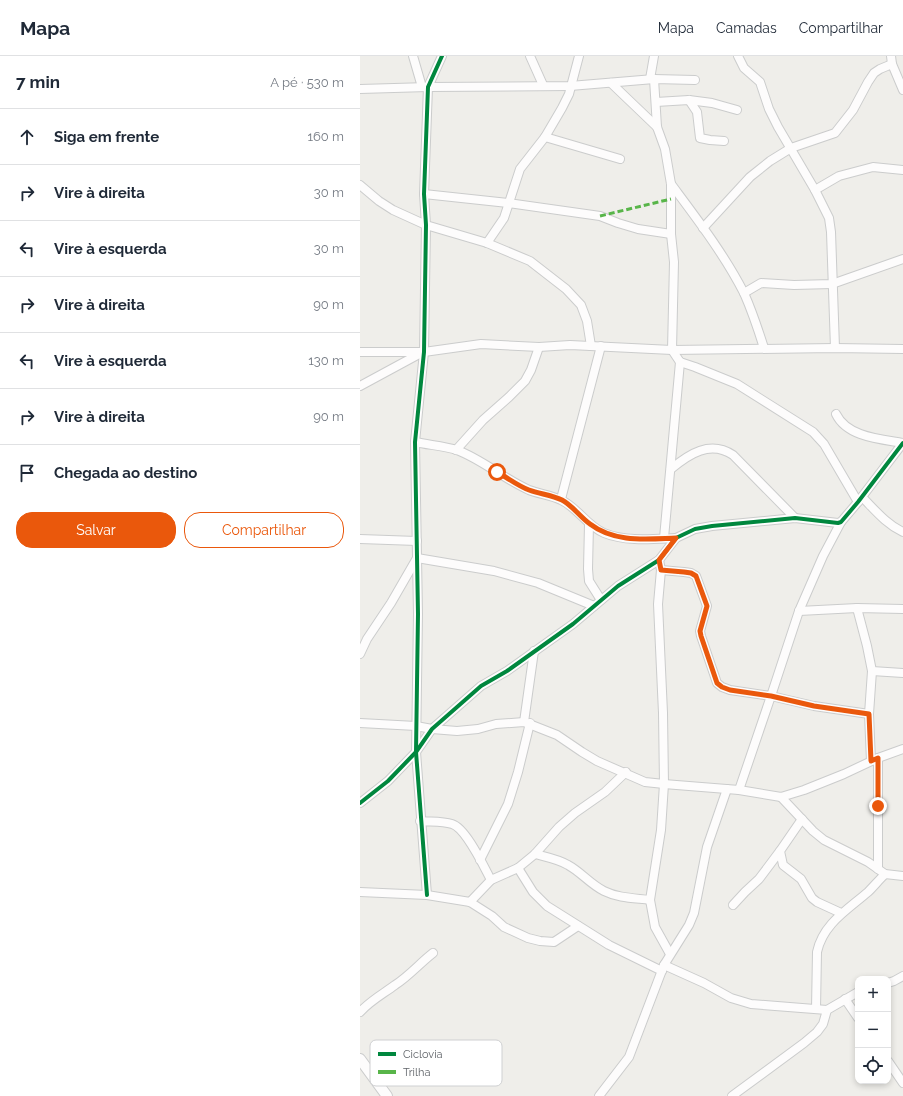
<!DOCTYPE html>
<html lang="pt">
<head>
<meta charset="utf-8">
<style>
  :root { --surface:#fff; --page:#f6f6f7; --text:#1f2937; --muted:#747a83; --line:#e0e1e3; --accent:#ea580c }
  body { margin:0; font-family:Raleway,sans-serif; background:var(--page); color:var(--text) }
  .controls { position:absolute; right:12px; bottom:12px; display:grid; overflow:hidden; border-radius:8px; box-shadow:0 2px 6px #0003 }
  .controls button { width:36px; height:36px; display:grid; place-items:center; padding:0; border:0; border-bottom:1px solid var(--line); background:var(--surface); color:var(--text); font:20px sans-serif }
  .stop { position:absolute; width:12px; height:12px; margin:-9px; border:3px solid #ea580c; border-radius:50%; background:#fff }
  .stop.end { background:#ea580c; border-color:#fff; box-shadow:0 1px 4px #0008 }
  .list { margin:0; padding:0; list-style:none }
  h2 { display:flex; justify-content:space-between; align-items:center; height:52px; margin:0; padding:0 16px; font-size:17px }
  h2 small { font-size:13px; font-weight:400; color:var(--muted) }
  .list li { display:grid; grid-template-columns:26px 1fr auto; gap:12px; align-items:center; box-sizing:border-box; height:56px; padding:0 16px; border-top:1px solid var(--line) }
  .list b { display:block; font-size:15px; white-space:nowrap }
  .list em { font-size:13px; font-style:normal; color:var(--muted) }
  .actions { display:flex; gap:8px; padding:12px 16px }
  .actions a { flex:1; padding:9px 0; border:1px solid var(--accent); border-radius:16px; text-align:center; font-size:14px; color:var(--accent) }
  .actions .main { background:var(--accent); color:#fff }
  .icon { flex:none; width:22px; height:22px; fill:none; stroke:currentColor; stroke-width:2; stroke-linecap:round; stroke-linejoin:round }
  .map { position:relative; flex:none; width:543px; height:1040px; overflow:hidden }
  header { display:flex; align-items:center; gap:24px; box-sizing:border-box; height:56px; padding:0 20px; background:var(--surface); border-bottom:1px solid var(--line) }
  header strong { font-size:19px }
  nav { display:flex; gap:22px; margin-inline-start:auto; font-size:14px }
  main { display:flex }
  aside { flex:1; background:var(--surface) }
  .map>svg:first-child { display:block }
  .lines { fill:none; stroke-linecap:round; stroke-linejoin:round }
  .minor-casing { stroke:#cbcccc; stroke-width:10 }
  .tertiary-casing { stroke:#cbcccc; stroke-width:12 }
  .minor { stroke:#fdfcfc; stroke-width:8 }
  .tertiary { stroke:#fdfcfc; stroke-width:10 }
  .quiet { stroke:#58b549; stroke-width:3; stroke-dasharray:6 3; stroke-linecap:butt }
  .cycleway-casing { stroke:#fff; stroke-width:6 }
  .cycleway { stroke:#00873e; stroke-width:4 }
  .route { stroke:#ea580c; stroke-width:5 }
  .key { fill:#fff; stroke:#cfd0d2; stroke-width:1 }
  .key-label { font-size:11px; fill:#5f6368 }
</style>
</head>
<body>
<header>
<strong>Mapa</strong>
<nav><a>Mapa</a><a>Camadas</a><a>Compartilhar</a></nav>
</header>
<main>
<aside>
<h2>7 min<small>A pé · 530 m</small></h2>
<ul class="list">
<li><svg class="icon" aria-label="ahead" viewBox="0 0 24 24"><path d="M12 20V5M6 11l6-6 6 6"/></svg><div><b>Siga em frente</b></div><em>160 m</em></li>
<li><svg class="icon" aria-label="right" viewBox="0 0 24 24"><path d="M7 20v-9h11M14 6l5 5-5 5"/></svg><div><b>Vire à direita</b></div><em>30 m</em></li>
<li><svg class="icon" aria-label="left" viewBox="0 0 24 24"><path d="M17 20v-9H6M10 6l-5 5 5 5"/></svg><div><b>Vire à esquerda</b></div><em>30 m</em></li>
<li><svg class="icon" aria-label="right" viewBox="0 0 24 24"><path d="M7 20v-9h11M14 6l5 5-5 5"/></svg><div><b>Vire à direita</b></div><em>90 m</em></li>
<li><svg class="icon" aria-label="left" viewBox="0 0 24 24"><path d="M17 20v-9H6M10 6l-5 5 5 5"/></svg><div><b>Vire à esquerda</b></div><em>130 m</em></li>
<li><svg class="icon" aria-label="right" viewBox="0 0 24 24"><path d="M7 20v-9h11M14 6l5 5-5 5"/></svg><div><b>Vire à direita</b></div><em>90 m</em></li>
<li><svg class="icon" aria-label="arrive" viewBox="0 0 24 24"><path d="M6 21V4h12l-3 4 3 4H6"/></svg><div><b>Chegada ao destino</b></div></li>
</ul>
<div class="actions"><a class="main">Salvar</a><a>Compartilhar</a></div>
</aside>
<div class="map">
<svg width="543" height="1040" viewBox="0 0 543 1040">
  <rect width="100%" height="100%" fill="#efeeea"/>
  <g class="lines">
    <g class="minor-casing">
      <g id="minor">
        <path d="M 53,0 L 62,31"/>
        <path d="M 170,0 L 183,29"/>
        <path d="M 378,0 L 384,12 L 400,26 L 409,53 L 418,71 L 455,134 L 469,162 L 471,176 L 475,292"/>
        <path d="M 531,0 L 532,8 L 543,34"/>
        <path d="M 290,23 L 294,0"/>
        <path d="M 294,23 L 297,71 L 305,93 L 311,128 L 311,178 L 314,206 L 312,294 L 320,306 L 335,311 L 377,328 L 453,376 L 464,388 L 498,446"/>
        <path d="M 251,27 L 297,71"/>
        <path d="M 0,33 L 68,31 L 210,30 L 294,23 L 335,24"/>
        <path d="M 329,44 L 337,56 L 340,82 L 350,84 L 364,85"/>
        <path d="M 296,46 L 329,44 L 352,47 L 377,54"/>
        <path d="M 185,81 L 260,103"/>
        <path d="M 311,128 C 337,163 364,198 384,237 C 392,255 398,273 404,292"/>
        <path d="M 0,129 L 19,145 L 33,154 L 66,169 L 127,187 L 170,205 L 206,233 L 221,249 L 227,265 L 231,290"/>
        <path d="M 455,134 L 479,120 L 513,111 L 543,114"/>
        <path d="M 64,138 L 148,147 L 240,160 L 258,167 L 278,173 L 311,178"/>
        <path d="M 343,172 L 390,121 L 410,105 L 431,92 L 475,77 L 493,54 L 508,26 L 514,17 L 520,13 L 532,8"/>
        <path d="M 127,187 L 144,162 L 160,113 L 185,81 L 202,52 L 209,38 L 219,0"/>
        <path d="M 384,237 L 401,227 L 434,229 L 472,228 L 543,203"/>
        <path d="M 0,296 L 64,296 L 121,288 L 179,291 L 210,289 L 312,294 L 475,292 L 543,293"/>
        <path d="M 0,330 L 61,297"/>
        <path d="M 476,358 C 487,381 520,383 543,387"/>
        <path d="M 55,386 C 69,389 84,390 97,394 C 123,404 144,423 169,434 C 179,438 191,439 201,444 C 217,451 227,470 244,477 C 266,486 293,483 316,482"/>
        <path d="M 96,394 L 123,364 L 149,341 L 165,325 L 171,314 L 179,291"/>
        <path d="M 311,413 C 329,398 350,384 373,399 L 435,462"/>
        <path d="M 502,441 C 515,454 526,468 543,476"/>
        <path d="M 201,443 L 241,290"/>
        <path d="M 229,468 L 228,513 L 229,525 L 241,544"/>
        <path d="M 304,482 L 320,306"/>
        <path d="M 0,483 L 57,485"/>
        <path d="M 299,504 L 301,514 L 298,548 L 303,657 L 304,728 L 301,774 L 290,844 L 295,871 L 310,898"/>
        <path d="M 301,514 L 324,516 L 331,517 L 336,520 L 347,550 L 340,575 L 341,580 L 357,627 L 362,631 L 370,634 L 411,640 L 454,650 L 509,658"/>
        <path d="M 497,552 L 507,590 L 512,615 L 509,658 L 511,705"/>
        <path d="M 439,555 L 497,552 L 543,553"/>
        <path d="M 0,598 L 7,583 L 31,547 L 57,502 L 134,515 L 178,527 L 234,550"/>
        <path d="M 512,615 L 543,617"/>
        <path d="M 164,666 L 174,595"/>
        <path d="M 0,667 L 56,670 L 72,673 L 97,675 L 118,673 L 136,668 L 164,666 L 197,679 L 222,696 L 237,705 L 285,726 L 304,728 L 379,734 L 421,741 L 444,734 L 484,718 L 518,702 L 543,693"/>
        <path d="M 518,702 L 518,813"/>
        <path d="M 379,734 L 411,640 L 439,555 L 463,500 L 481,466"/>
        <path d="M 421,741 L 453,775 L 464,784 L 508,806 L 525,818 L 543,820"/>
        <path d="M 0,747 L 28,725 L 56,696 L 72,673 L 121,630 L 147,615 L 213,568 L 258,530 L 299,504 L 316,482 L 335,473 L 352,470 L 435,462 L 478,467 L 481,466 L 498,446 L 543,387"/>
        <path d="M 442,763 L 420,795 L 423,809 L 441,823 L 452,842 L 457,846 L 481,857"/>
        <path d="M 60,765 C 70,766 82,765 92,768 C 106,772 124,811 131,824"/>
        <path d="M 175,798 C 186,801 198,803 208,809 C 221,816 230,828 244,835 C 258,842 274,842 290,844"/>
        <path d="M 120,804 L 148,748 L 158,716 L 170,667"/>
        <path d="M 158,812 L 173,836 L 187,850 L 249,889 L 302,915"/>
        <path d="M 0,836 L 67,839 L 110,846 L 132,860 L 144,871 L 168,882 L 180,885 L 194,886 L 218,870"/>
        <path d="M 67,839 L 56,696 L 58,558 L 55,386 L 64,296 L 66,169 L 64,138 L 68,31 L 82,0"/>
        <path d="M 110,846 L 131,824 L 158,812 L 175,798 L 199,771 L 215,757 L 245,736 L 266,716"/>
        <path d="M 373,849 L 385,836 L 399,823 L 420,795"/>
        <path d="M 304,909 L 344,927 L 371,942 L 391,948 L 467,954"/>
        <path d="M 528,927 L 534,925 L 543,920"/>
        <path d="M 485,943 L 498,962"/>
        <path d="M 456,953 L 457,896 C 463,868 487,854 508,836 C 514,830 519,824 525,818"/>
        <path d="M 0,956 C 11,944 23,938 35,929 C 49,920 60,907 73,897"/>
        <path d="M 528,1005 L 543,1027"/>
        <path d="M 239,1040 L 269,1001 L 304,909 L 329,869 L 334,857 L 347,791 L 367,733"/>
        <path d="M 372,1040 L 444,987 L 457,976 L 463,968 L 467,954 L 498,936"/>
      </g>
    </g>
    <g class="tertiary-casing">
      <path id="tertiary" d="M 0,1003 L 27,1040"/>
    </g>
    <use href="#minor" class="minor"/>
    <use href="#tertiary" class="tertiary"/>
    <path class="quiet" d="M 240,160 L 311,143"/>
    <g class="cycleway-casing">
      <g id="cycleway">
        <path d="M 0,747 L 28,725 L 56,696 L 72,673 L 121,630 L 147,615 L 213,568 L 258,530 L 299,504 L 316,482 L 335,473 L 352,470 L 435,462 L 478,467 L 481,466 L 498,446 L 543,387"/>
        <path d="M 67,839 L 56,696 L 58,558 L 55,386 L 64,296 L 66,169 L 64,138 L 68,31 L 82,0"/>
      </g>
    </g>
    <use href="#cycleway" class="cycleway"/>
  </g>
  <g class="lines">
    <path class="route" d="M 137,416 C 148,422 158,430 169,434 C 180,438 192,439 202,444 C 213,450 220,461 230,468 C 255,487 286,483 316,482 L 299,504 L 301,514 L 324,516 L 331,517 L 336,520 L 347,550 L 340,575 L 341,580 L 357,627 L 362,631 L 370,634 L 411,640 L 454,650 L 509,658 L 511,705 L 518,702 L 518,750"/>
  </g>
  <rect x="10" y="984" width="132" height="46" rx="6" class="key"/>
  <rect x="18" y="996" width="18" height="4" fill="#00873e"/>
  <rect x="18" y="1014" width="18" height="4" fill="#58b549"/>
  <g class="key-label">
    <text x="43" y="1002">Ciclovia</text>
    <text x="43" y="1020">Trilha</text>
  </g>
</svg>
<div class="controls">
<button>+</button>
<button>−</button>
<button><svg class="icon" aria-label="locate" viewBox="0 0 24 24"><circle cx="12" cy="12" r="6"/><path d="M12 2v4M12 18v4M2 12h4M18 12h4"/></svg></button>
</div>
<div class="stop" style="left:137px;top:416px"></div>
<div class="stop end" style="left:518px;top:750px"></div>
</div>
</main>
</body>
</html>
